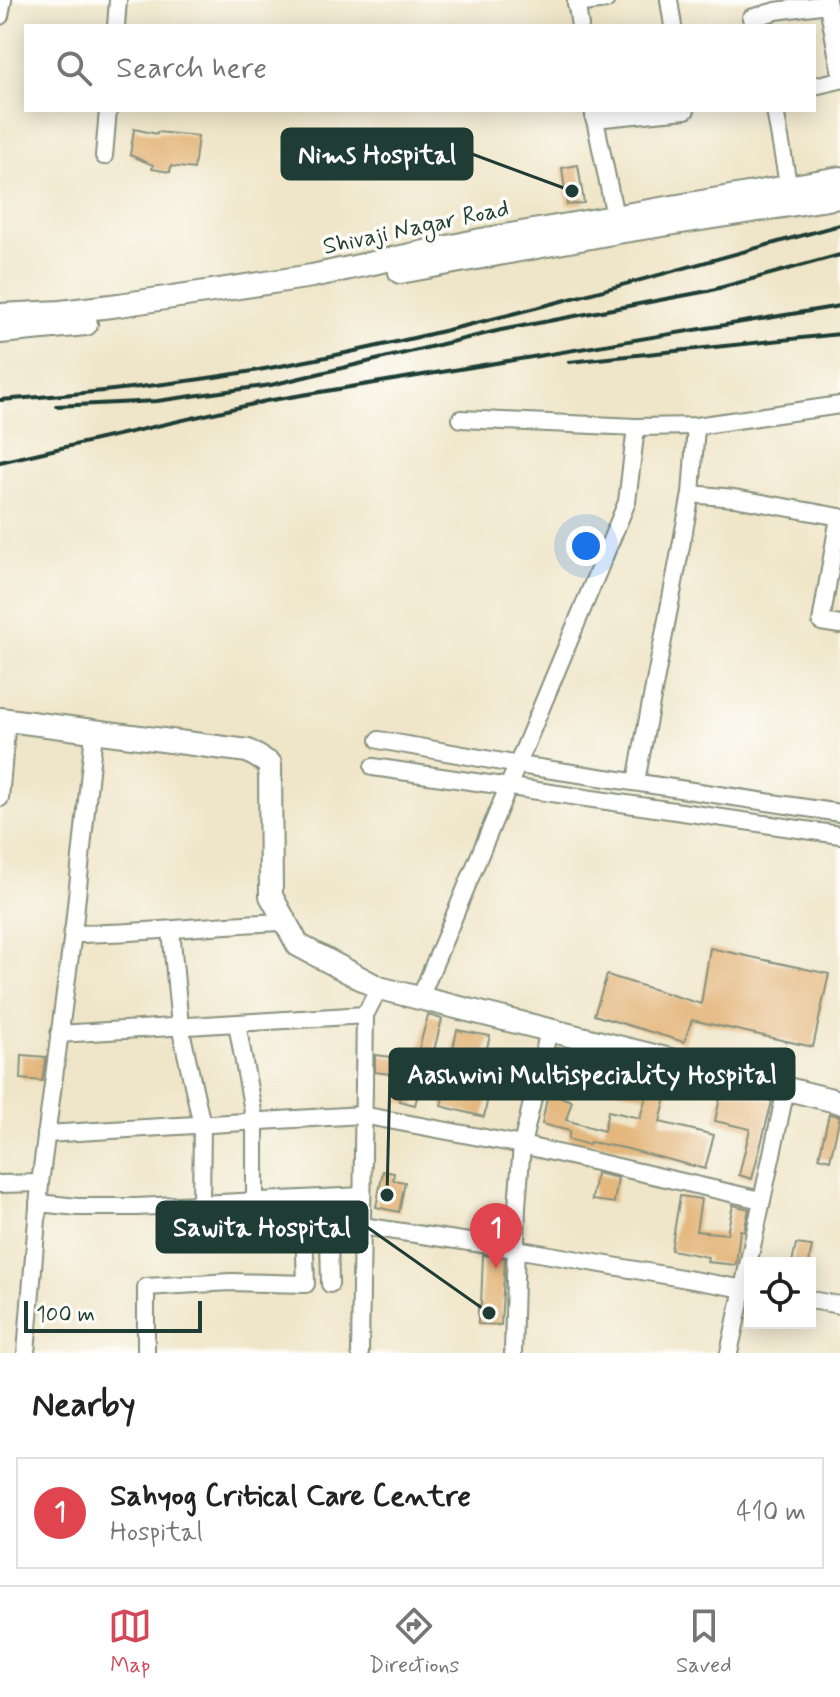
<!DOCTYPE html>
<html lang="en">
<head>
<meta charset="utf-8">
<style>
  :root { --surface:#fff; --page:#f2f2f2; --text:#222; --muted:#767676; --line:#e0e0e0; --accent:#d1495b }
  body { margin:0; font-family:Mynerve,sans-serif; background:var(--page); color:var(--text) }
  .controls { position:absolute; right:24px; bottom:24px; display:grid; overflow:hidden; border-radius:0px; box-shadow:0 4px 20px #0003 }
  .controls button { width:72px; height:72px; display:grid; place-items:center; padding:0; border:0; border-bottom:2px solid var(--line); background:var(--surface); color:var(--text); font:40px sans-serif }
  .scale { position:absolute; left:24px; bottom:20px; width:178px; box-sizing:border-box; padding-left:8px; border:4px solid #1f3d34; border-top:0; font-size:22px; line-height:28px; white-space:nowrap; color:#1f3d34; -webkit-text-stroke:6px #fdfcf7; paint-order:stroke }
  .you { position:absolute; left:586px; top:546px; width:28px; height:28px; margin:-20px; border:6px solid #fff; border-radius:50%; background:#1a73e8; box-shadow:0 0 0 12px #1a73e833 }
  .badge { display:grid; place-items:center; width:52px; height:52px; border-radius:50%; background:var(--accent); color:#fff; font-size:26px; font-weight:700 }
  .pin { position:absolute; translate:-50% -66px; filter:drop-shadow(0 2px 4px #0008) }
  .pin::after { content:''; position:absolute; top:42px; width:28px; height:24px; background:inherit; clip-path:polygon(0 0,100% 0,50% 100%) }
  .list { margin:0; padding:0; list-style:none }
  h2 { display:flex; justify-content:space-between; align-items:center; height:104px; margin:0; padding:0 32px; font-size:34px }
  h2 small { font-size:26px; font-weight:400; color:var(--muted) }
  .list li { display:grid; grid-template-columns:52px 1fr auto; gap:24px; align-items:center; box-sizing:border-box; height:112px; margin:0 16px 16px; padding:0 16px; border:2px solid var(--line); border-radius:0px }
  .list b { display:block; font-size:30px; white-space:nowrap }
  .list p { margin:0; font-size:26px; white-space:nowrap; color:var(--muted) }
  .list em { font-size:26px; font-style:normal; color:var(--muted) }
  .icon { flex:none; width:44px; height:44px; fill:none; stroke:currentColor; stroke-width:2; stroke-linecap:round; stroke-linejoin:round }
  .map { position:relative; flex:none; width:840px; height:1353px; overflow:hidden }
  .search { position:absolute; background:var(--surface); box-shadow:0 4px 20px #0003; left:24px; right:24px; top:24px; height:88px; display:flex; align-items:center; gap:20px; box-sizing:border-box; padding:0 28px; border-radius:0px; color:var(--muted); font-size:30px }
  .sheet { height:232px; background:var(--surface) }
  nav { display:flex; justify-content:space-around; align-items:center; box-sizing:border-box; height:112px; border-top:2px solid var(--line); background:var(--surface); font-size:22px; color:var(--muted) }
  nav a { display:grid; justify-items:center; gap:4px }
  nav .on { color:var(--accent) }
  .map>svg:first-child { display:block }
  .building { fill:#e4b77e }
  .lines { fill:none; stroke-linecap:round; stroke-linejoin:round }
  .minor-casing { stroke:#87917e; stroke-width:20 }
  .major-casing { stroke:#87917e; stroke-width:26 }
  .minor { stroke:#fff; stroke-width:16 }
  .major { stroke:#fff; stroke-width:22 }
  .rail { stroke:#1f3d34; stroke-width:4 }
  .labels { text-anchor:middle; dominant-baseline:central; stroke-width:7; stroke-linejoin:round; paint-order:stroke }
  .street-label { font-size:24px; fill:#1f3d34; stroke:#fdfcf7 }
  .leader { fill:none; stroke:#1f3d34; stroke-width:3 }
  .callout-dot { fill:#1f3d34; stroke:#fdfcf7; stroke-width:3 }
  .callout { fill:#1f3d34; stroke:#1f3d34; stroke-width:3 }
  .callout-label { font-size:26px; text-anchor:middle; font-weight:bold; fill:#fff }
</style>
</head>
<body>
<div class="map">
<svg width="840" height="1353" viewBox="0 0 840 1353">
  <rect width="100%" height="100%" fill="#fdfcf7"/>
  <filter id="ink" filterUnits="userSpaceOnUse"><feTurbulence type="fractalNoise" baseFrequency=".0125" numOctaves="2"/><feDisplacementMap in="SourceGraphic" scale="16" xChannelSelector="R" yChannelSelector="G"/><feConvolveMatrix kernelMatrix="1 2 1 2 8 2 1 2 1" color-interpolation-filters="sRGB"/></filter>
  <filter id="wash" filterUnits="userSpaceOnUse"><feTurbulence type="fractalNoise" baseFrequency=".006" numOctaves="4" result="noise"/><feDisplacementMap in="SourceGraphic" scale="32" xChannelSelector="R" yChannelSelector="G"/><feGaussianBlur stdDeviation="1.8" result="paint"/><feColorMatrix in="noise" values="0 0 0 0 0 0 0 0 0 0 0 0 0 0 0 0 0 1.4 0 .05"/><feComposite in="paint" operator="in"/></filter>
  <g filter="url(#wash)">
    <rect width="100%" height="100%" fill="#efe5c8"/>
    <g id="blocks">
      <g class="building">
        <path d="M 134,129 L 157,134 L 157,132 L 198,136 L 194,169 L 171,166 L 170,172 L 152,169 L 153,165 L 130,155 Z"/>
        <path d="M 578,165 L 584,203 L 567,205 L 562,168 Z"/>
        <path d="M 710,948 L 829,974 L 813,1047 L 692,1020 L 684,1042 L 594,1015 L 607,975 L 701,1004 Z"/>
        <path d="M 428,1015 L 442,1019 L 430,1066 L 426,1065 L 415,1105 L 399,1101 L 405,1076 L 375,1072 L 375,1055 L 416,1060 Z"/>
        <path d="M 457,1030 L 490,1036 L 479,1079 L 491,1082 L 484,1117 L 441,1106 Z"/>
        <path d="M 557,1048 L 636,1066 L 635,1073 L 670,1082 L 660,1122 L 714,1135 L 705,1169 L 624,1148 L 590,1142 L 589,1145 L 568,1139 L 570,1131 L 542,1124 L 548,1093 L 572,1101 L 566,1120 L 604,1131 L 608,1111 L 640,1118 L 646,1096 L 605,1087 L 604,1091 L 584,1087 L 587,1074 L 553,1066 Z"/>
        <path d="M 22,1055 L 46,1057 L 42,1081 L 21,1079 Z"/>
        <path d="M 722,1089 L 772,1101 L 752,1179 L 739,1175 L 750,1129 L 715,1121 Z"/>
        <path d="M 829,1114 L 840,1116 L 830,1160 L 819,1157 Z"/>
        <path d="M 383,1171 L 394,1173 L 393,1180 L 405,1182 L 399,1212 L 376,1207 Z"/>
        <path d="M 596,1173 L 618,1178 L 614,1203 L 592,1200 Z"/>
        <path d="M 680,1196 L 701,1199 L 696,1231 L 727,1234 L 733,1205 L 749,1209 L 744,1231 L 740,1230 L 736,1265 L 707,1262 L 708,1257 L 671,1250 Z"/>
        <path d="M 796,1244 L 812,1246 L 809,1263 L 792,1263 Z"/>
        <path d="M 483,1255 L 505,1258 L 501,1325 L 478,1324 L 478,1305 L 481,1305 Z"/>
      </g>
    </g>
  </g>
  <g filter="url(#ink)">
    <use href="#blocks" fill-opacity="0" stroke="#87917e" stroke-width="2"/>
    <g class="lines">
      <g class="minor-casing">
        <g id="minor">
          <path d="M 576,0 L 580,26"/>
          <path d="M 669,0 L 673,26"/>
          <path d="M 827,0 L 840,69"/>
          <path d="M 576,4 L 606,0"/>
          <path d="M 0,16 L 3,0"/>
          <path d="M 751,18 L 776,11 L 827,4"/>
          <path d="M 116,26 L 118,0"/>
          <path d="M 814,86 L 840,80"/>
          <path d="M 593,110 L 617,226"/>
          <path d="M 775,110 L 790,195"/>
          <path d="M 594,119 L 686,110"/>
          <path d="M 104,156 L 108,110"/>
          <path d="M 461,419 L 636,427 L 696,426 L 840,405"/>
          <path d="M 696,426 L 691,494 L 734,498 L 840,517"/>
          <path d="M 839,517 L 821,622 L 840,625"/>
          <path d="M 379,740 L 519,765 L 840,813"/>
          <path d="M 373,767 L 840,835"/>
          <path d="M 636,781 L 691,494"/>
          <path d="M 0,798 L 7,720"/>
          <path d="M 171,930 L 180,1026 L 202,1125 L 201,1203"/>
          <path d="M 72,934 C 144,934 214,924 285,922"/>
          <path d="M 420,998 L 627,502 L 636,427"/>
          <path d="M 237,1024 L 255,1122 L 255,1201"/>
          <path d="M 59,1034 L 365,1015"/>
          <path d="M 46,1134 L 362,1115 L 522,1145 L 761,1200"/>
          <path d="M 0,1184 L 40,1183"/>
          <path d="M 328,1198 L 330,1284"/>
          <path d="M 38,1203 L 78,1207 L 136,1207 L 362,1196"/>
          <path d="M 362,1226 L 516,1249 L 750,1290"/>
          <path d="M 810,1300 L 840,1305"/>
          <path d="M 26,1353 L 40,1183 L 74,925 L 94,733"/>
          <path d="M 146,1353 L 146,1287 L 231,1282 L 306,1284 L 303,1199"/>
          <path d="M 360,1353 L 365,1015 L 379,988"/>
          <path d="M 513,1353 L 517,1206 L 522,1145 L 549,1030"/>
          <path d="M 729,1353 L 786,1089"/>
        </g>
      </g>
      <g class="major-casing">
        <g id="major">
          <path d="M 400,272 L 618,232 L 840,197"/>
          <path d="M 0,315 L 61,312 L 119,305 L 312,276 L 481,240 L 840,178"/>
          <path d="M 0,332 L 86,324"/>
          <path d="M 0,719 L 248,751 L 270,764 L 271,896 L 298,945 L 379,988 L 840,1102"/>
        </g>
      </g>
      <use href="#minor" class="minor"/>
      <use href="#major" class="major"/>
      <g class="rail">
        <path d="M 569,362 L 840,334"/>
        <path d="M 0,400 C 85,394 169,385 253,371 C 451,336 646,278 840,225"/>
        <path d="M 56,406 L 157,401 L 271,385 L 501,330 L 708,291 L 840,255"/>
        <path d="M 0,462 L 266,401 L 840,306"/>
      </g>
    </g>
  </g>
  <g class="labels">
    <g class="street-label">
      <text transform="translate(416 228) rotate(-12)">Shivaji Nagar Road</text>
    </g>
  </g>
  <path class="leader" d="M572 191L472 154M387 1195L390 1074M489 1313L367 1227"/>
  <g class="callout-dot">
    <circle cx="572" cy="191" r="8"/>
    <circle cx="387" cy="1195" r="8"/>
    <circle cx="489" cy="1313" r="8"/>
  </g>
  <g class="callout">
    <rect x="282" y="129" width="190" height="50" rx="8"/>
    <rect x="390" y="1049" width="404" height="50" rx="8"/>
    <rect x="157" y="1202" width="210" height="50" rx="8"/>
  </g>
  <g class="callout-label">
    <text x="377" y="163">Nims Hospital</text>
    <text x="592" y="1083">Aashwini Multispeciality Hospital</text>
    <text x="262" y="1236">Sawita Hospital</text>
  </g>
</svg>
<div class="controls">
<button><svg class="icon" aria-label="locate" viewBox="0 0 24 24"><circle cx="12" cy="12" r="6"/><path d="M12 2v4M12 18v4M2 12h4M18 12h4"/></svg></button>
</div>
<div class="scale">100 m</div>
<div class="you"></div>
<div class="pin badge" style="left:496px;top:1269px;background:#e0444e">1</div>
<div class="search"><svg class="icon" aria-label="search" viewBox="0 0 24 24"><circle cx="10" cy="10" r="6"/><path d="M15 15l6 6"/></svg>Search here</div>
</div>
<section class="sheet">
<h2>Nearby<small></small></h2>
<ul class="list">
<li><span class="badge" style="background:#e0444e">1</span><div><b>Sahyog Critical Care Centre</b><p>Hospital</p></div><em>410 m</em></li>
</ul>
</section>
<nav>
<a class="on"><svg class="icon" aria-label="map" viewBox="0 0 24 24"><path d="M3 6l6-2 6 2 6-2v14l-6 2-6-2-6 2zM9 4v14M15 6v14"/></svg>Map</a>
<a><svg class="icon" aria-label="directions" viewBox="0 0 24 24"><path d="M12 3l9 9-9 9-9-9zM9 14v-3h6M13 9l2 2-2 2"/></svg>Directions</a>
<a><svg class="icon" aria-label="saved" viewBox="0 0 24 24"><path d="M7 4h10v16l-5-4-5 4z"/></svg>Saved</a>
</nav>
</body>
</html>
